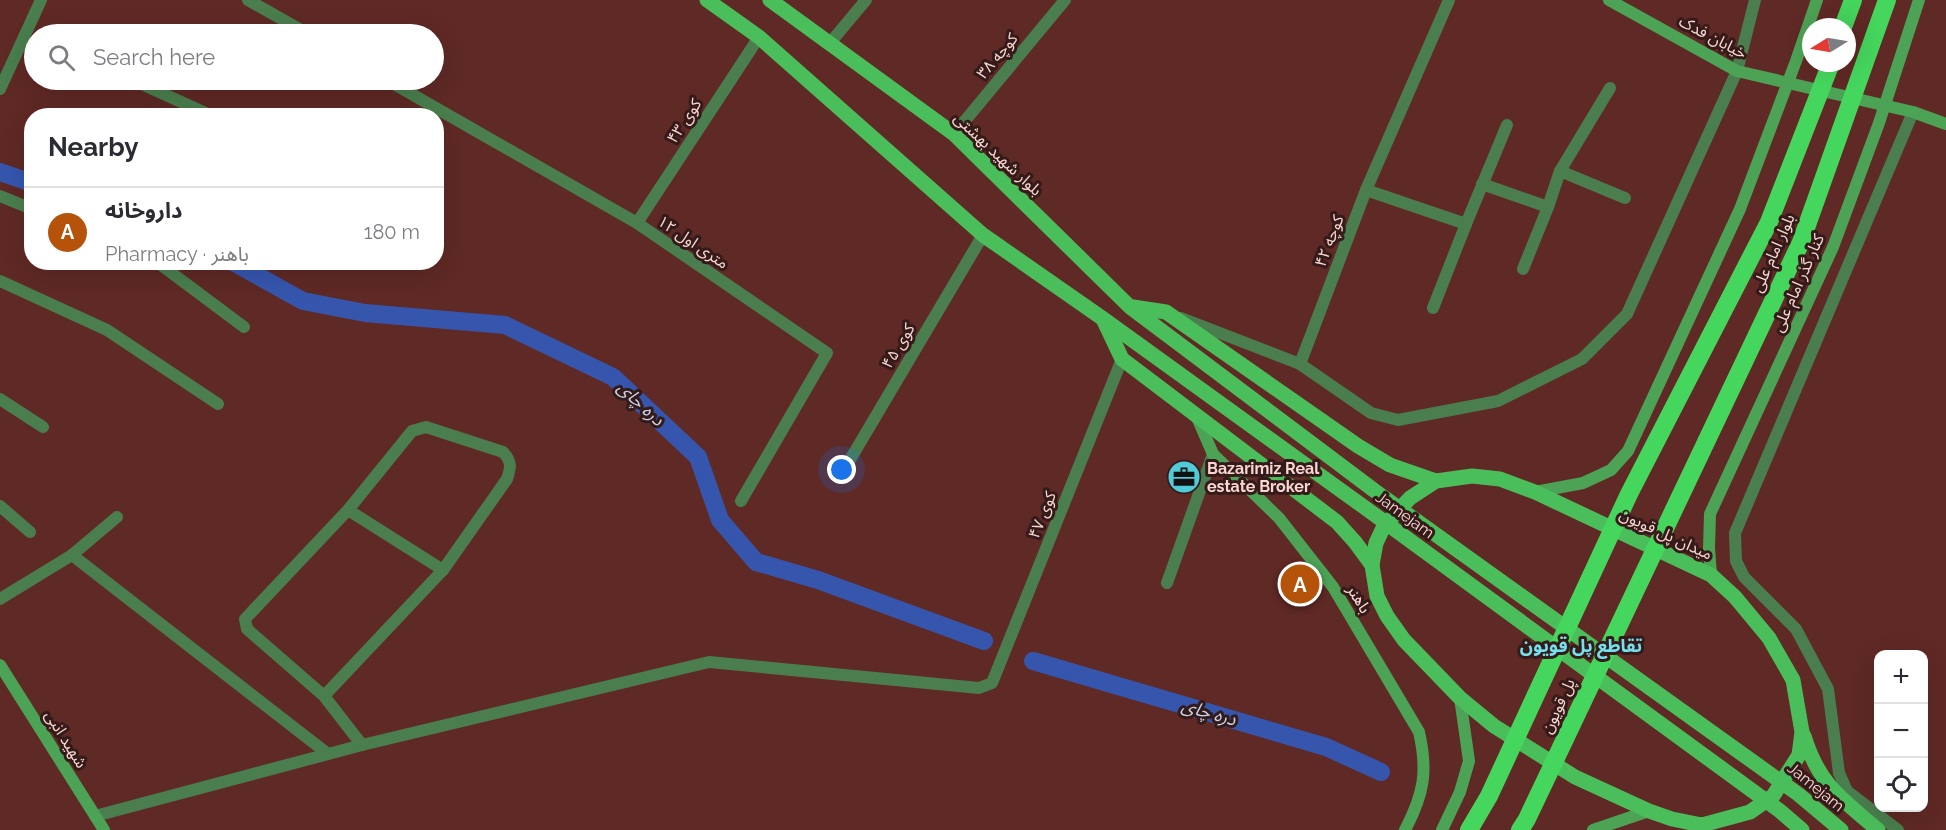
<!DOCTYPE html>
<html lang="en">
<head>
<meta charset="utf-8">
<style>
  :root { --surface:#fff; --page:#f2f2f3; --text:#2b2b33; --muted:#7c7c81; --line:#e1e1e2; --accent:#b45309 }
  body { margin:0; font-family:Raleway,"Noto Sans Arabic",sans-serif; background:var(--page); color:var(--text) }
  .controls { position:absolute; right:18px; bottom:18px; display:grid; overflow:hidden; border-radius:12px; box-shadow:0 6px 24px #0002 }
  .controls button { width:54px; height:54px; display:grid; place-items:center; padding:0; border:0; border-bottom:2px solid var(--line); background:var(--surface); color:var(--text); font:30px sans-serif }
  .compass { position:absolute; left:1802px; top:18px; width:54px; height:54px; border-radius:50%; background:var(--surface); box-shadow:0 6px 24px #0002; rotate:259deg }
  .you { position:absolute; left:842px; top:470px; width:21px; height:21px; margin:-15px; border:4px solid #fff; border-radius:50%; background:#1a73e8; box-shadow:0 0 0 9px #1a73e833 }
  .badge { display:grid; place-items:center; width:39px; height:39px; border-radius:50%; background:var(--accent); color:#fff; font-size:20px; font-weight:700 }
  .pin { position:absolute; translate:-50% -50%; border:3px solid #fff; box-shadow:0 2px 6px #0006 }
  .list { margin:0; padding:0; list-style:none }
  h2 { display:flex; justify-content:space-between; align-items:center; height:78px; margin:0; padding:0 24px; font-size:26px }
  h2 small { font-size:20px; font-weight:400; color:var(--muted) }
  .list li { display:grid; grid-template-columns:39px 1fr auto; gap:18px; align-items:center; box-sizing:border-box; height:84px; padding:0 24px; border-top:2px solid var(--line) }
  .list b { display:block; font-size:22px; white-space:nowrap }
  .list p { margin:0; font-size:20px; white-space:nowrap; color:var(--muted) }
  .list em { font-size:20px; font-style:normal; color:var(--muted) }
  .icon { flex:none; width:33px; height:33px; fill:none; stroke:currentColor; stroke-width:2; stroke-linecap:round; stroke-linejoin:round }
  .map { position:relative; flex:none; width:1946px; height:830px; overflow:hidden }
  .search { position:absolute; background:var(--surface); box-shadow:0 6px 24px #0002; left:24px; top:24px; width:420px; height:66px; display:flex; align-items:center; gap:15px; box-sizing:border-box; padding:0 21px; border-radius:33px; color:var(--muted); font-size:22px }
  .panel { position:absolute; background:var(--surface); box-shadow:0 6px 24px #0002; left:24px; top:108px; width:420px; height:162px; border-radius:24px }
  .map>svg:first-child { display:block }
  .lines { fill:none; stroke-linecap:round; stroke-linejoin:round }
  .canal { stroke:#3656ae; stroke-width:18 }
  .street { stroke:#4a7e4e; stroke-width:12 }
  .secondary { stroke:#4ca255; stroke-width:12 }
  .primary { stroke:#4abe5a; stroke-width:15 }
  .highway { stroke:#45d65d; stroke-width:18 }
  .labels { text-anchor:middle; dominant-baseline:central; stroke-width:6; stroke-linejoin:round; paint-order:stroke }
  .street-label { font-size:16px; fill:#fad6d2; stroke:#341b19 }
  .poi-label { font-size:16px; font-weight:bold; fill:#fad6d2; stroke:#341b19; text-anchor:start }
  .water-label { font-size:18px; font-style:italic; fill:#c6d1e9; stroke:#341b19 }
  .neighbourhood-label { font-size:18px; font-weight:bold; fill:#76e1ee; stroke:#341b19 }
</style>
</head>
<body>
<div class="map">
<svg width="1946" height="830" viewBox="0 0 1946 830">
  <rect width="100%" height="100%" fill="#5f2925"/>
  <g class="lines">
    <g class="canal">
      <path d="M 0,172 L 32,183"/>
      <path d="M 233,262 L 303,301 L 365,313 L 505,325 L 613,377 L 698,457 L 720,520 L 756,562 L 818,580 L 984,641"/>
      <path d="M 1033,661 L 1326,747 L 1381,772"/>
    </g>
    <g class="street">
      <path d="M 248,0 L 308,34"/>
      <path d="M 830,43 L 866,0"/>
      <path d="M 133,80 L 212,116"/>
      <path d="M 387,80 L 637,223 L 827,353 L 741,501"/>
      <path d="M 0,89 L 41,0"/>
      <path d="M 954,134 L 1065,0"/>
      <path d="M 1560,171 L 1610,88"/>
      <path d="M 1482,184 L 1548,207 L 1523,269"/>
      <path d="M 1366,190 L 1466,224 L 1433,308"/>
      <path d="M 0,196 L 32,209"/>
      <path d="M 1548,207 L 1560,171 L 1625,198"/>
      <path d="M 637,223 L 759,37"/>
      <path d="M 1466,224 L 1507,125"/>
      <path d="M 157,262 L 244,327"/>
      <path d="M 0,281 L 107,330 L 218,404"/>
      <path d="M 1181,318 L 1300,364 L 1371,413 L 1398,420 L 1498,401 L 1582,359 L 1627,314 L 1737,71 L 1755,0"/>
      <path d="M 1300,364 L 1366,190 L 1449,0"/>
      <path d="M 0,399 L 43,427"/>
      <path d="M 841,475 L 983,235"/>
      <path d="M 0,506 L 30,532"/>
      <path d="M 348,510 L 443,570"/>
      <path d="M 72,555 L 328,754"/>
      <path d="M 1167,583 L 1213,454"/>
      <path d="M 0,599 L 72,555 L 117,517"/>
      <path d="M 324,696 L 443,570 L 507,479 C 511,467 512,462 503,452 L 426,427 L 412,431 L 348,510 L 245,619 L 247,629 L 324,696 L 362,745"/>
      <path d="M 95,816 L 362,745 L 709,662 L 979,688 L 992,683 L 1122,359"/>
      <path d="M 1898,830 L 1847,791 L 1839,773 L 1828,689 L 1796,629 L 1744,577 L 1736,561 L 1735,533 L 1913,112"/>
    </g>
    <g class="secondary">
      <path d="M 1609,0 L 1737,71 L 1913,112 L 1946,124"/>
      <path d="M 1196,415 L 1213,454 L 1279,518 L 1333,587 L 1419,732 C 1428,771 1424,794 1405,830"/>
      <path d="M 1535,492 L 1583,483 L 1611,470 L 1628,451 L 1740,209 L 1796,61 L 1817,0"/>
      <path d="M 1711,575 L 1709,548 L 1710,514 L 1833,247 L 1879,123 L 1919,0"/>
      <path d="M 0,665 L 104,830"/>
      <path d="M 1442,830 L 1460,792 L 1469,761 L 1460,698"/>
      <path d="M 1593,830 L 1649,811"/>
    </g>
    <g class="primary">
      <path d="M 707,0 L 759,37 L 983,235 L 1102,318 L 1364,507 L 1780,811 L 1802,830"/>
      <path d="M 770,0 L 954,134 L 1130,307 L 1375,491 L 1798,794 L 1841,830"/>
      <path d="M 1133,307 L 1166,312 L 1358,446 L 1390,465 L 1436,481"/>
      <path d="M 1104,321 L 1122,359 L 1337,522 L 1355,542 L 1372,565"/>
      <path d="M 1472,476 L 1500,479 L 1535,492 L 1711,575 L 1735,597 L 1769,638 L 1793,680 L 1802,732 L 1799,755 L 1773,796 L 1750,812 L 1702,825 L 1672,819 L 1649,811 L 1575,777 L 1494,726 L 1460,698 L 1404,640 L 1387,616 L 1377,596 L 1372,565 L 1376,543 L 1384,526 L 1410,498 L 1436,481 Z"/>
      <path d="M 1804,736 C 1819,785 1841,798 1878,830"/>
    </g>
    <g class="highway">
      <path d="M 1843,27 L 1853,0"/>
      <path d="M 1469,830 L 1489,796 L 1629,494 L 1769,222 L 1831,63"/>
      <path d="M 1520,830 L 1527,819 L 1801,242 L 1887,0"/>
    </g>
  </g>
  <defs>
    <g id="office-disc" transform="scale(1.725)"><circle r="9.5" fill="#52cbd9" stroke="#341b19"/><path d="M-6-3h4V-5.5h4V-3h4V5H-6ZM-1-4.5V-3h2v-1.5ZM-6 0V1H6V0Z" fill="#111"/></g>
  </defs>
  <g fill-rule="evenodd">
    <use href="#office-disc" x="1184" y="477"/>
  </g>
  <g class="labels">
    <g class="street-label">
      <text transform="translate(1713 37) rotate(28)">خیابان فدک</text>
      <text transform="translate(997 56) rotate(-50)">کوچه ۳۸</text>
      <text transform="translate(684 121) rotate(-57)">کوی ۴۳</text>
      <text transform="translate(998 154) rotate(43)">بلوار شهید بهشتی</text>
      <text transform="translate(1329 241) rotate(-69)">کوچه ۴۲</text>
      <text transform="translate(693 242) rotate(34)">۱۲ متری اول</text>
      <text transform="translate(1773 253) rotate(-66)">بلوار امام علی</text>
      <text transform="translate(1798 283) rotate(-66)">کنار گذر امام علی</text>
      <text transform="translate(898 346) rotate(-59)">کوی ۴۵</text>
      <text transform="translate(1042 515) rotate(-68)">کوی ۴۷</text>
      <text transform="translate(1405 515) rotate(36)">Jamejam</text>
      <text transform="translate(1666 534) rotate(25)">میدان پل قویون</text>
      <text transform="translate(1359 599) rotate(59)">باهنر</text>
      <text transform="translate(1558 706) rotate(-65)">پل قویون</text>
      <text transform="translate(66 739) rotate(58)">شهید انبی</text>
      <text transform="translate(1816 787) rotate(39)">Jamejam</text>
    </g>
    <g class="poi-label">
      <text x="1207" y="468">Bazarimiz Real<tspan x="1207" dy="18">estate Broker</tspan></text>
    </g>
    <g class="water-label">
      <text transform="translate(641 403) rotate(43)">دره چای</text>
      <text transform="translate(1209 712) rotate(16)">دره چای</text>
    </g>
    <g class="neighbourhood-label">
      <text x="1581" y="645">تقاطع پل قویون</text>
    </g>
  </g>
</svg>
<div class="controls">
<button>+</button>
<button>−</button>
<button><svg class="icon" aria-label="locate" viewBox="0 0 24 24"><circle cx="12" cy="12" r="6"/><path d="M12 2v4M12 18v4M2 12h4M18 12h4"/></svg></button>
</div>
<svg class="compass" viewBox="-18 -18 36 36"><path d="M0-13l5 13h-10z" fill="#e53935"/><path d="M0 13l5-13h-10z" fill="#7c7c81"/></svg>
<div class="you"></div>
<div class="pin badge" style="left:1300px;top:584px">A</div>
<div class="search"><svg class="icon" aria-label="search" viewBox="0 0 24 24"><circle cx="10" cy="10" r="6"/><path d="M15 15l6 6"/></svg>Search here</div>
<section class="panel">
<h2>Nearby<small></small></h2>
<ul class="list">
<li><span class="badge">A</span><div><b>داروخانه</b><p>Pharmacy · باهنر</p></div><em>180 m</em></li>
</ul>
</section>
</div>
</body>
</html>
